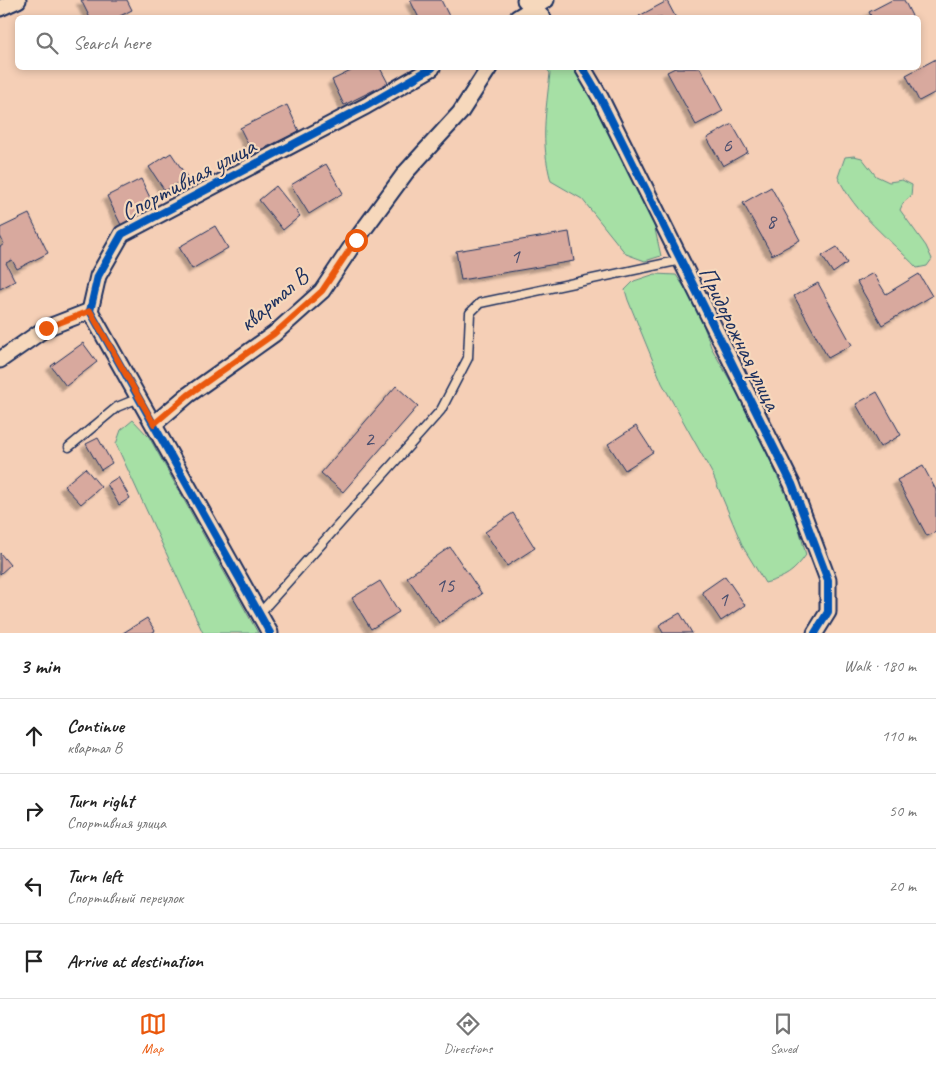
<!DOCTYPE html>
<html lang="en">
<head>
<meta charset="utf-8">
<style>
  :root { --surface:#fff; --page:#f6f6f6; --text:#222; --muted:#767676; --line:#e0e0e0; --accent:#ea580c }
  body { margin:0; font-family:Caveat,sans-serif; background:var(--page); color:var(--text) }
  .stop { position:absolute; width:15px; height:15px; margin:-11px; border:4px solid #ea580c; border-radius:50%; background:#fff }
  .stop.end { background:#ea580c; border-color:#fff; box-shadow:0 1px 5px #0008 }
  .list { margin:0; padding:0; list-style:none }
  h2 { display:flex; justify-content:space-between; align-items:center; height:65px; margin:0; padding:0 20px; font-size:21px }
  h2 small { font-size:16px; font-weight:400; color:var(--muted) }
  .list li { display:grid; grid-template-columns:32px 1fr auto; gap:15px; align-items:center; box-sizing:border-box; height:75px; padding:0 20px; border-top:1px solid var(--line) }
  .list b { display:block; font-size:19px; white-space:nowrap }
  .list p { margin:0; font-size:16px; white-space:nowrap; color:var(--muted) }
  .list em { font-size:16px; font-style:normal; color:var(--muted) }
  .icon { flex:none; width:28px; height:28px; fill:none; stroke:currentColor; stroke-width:2; stroke-linecap:round; stroke-linejoin:round }
  .map { position:relative; flex:none; width:936px; height:633px; overflow:hidden }
  .search { position:absolute; background:var(--surface); box-shadow:0 2px 8px #0003; left:15px; right:15px; top:15px; height:55px; display:flex; align-items:center; gap:12px; box-sizing:border-box; padding:0 18px; border-radius:8px; color:var(--muted); font-size:19px }
  .sheet { height:365px; background:var(--surface) }
  nav { display:flex; justify-content:space-around; align-items:center; box-sizing:border-box; height:70px; border-top:1px solid var(--line); background:var(--surface); font-size:14px; color:var(--muted) }
  nav a { display:grid; justify-items:center; gap:2px }
  nav .on { color:var(--accent) }
  .map>svg:first-child { display:block }
  .green { fill:#a6e0a5; stroke:#608882 }
  .building { fill:#d8a99e; stroke:#1b2f5e; filter:url(#shadow) }
  .lines { fill:none; stroke-linecap:round; stroke-linejoin:round }
  .lane-casing { stroke:#1b2f5e; stroke-width:11 }
  .street-casing { stroke:#1b2f5e; stroke-width:19 }
  .lane { stroke:#f6d8bc; stroke-width:8 }
  .street { stroke:#f6d8bc; stroke-width:15 }
  .cycleway-casing { stroke:#f6d8bc; stroke-width:11 }
  .cycleway { stroke:#0057b8; stroke-width:8 }
  .route { stroke:#ea580c; stroke-width:6 }
  .labels { text-anchor:middle; dominant-baseline:central; stroke-width:4.5; stroke-linejoin:round; paint-order:stroke }
  .number-label { font-size:21px; fill:#4a4e6e }
  .street-label { font-size:24px; fill:#1b2f5e; stroke:#f6d8bc }
</style>
</head>
<body>
<div class="map">
<svg width="936" height="633" viewBox="0 0 936 633">
  <defs>
    <filter id="shadow"><feDropShadow dx="-4.5" dy="4.5" stdDeviation="1" flood-color="#0004"/></filter>
  </defs>
  <rect width="100%" height="100%" fill="#f5cfb6"/>
  <filter id="ink" filterUnits="userSpaceOnUse"><feTurbulence type="fractalNoise" baseFrequency=".02" numOctaves="2"/><feDisplacementMap in="SourceGraphic" scale="10" xChannelSelector="R" yChannelSelector="G"/><feConvolveMatrix kernelMatrix="1 2 1 2 8 2 1 2 1" color-interpolation-filters="sRGB"/></filter>
  <g filter="url(#ink)">
    <g class="green">
      <path d="M 546,68 L 573,68 L 605,115 L 642,195 L 654,225 L 661,256 L 645,261 L 626,254 L 582,199 L 551,181 C 540,141 546,112 550,73 Z"/>
      <path d="M 854,156 L 862,158 L 876,176 L 889,182 L 902,180 L 912,185 L 911,196 L 903,203 L 900,210 L 926,246 L 932,259 L 927,266 L 917,268 C 890,239 855,214 838,177 L 845,157 Z"/>
      <path d="M 655,274 L 676,275 L 696,304 L 711,347 L 748,412 L 796,517 L 806,555 C 794,572 785,578 765,583 L 743,547 L 712,473 L 662,383 L 628,300 L 625,290 L 634,281 Z"/>
      <path d="M 133,420 L 149,437 L 258,633 L 203,633 L 116,444 L 121,430 Z"/>
    </g>
    <g class="building">
      <path d="M 81,0 L 127,0 L 132,10 L 116,18 L 90,18 Z"/>
      <path d="M 410,0 L 441,0 L 450,18 L 419,18 Z"/>
      <path d="M 892,0 L 904,0 L 913,18 L 872,18 L 869,12 Z"/>
      <path d="M 667,1 L 676,18 L 640,18 L 639,16 Z"/>
      <path d="M 936,59 L 936,92 L 919,101 L 906,75 Z"/>
      <path d="M 357,68 L 380,68 L 388,83 L 344,105 L 332,80 Z"/>
      <path d="M 675,68 L 700,68 L 723,111 L 696,125 L 667,72 Z"/>
      <path d="M 287,105 L 299,131 L 253,154 L 240,128 Z"/>
      <path d="M 732,124 L 748,152 L 723,166 L 707,138 Z"/>
      <path d="M 171,153 L 187,177 L 165,191 L 149,167 Z"/>
      <path d="M 326,164 L 343,193 L 309,214 L 291,185 Z"/>
      <path d="M 141,179 L 155,208 L 121,225 L 107,196 Z"/>
      <path d="M 276,186 L 300,216 L 283,230 L 259,200 Z"/>
      <path d="M 771,187 L 800,240 L 772,255 L 743,203 Z"/>
      <path d="M 29,214 L 48,253 L 17,269 L 12,260 L 6,263 L 15,281 L 0,289 L 0,247 L 4,244 L 0,236 L 0,228 Z"/>
      <path d="M 215,226 L 228,248 L 192,269 L 179,247 Z"/>
      <path d="M 569,232 L 574,261 L 461,280 L 456,251 Z"/>
      <path d="M 837,247 L 847,263 L 833,273 L 822,256 Z"/>
      <path d="M 873,273 L 886,294 L 919,274 L 932,296 L 882,325 L 857,282 Z"/>
      <path d="M 818,283 L 852,345 L 828,358 L 794,296 Z"/>
      <path d="M 83,343 L 97,362 L 66,386 L 51,366 Z"/>
      <path d="M 396,386 L 418,406 L 343,492 L 321,473 Z"/>
      <path d="M 877,392 L 901,435 L 880,447 L 856,404 Z"/>
      <path d="M 636,426 L 653,452 L 625,470 L 608,444 Z"/>
      <path d="M 98,438 L 112,463 L 101,470 L 86,444 Z"/>
      <path d="M 923,466 L 936,490 L 936,532 L 927,536 L 897,480 Z"/>
      <path d="M 85,468 L 101,487 L 81,504 L 64,486 Z"/>
      <path d="M 118,477 L 130,498 L 119,505 L 107,484 Z"/>
      <path d="M 513,513 L 535,548 L 507,566 L 485,532 Z"/>
      <path d="M 450,547 L 482,594 L 439,623 L 407,577 Z"/>
      <path d="M 0,553 L 10,565 L 0,574 Z"/>
      <path d="M 725,576 L 745,605 L 721,621 L 702,592 Z"/>
      <path d="M 380,581 L 399,612 L 371,629 L 352,598 Z"/>
      <path d="M 680,613 L 692,633 L 663,633 L 659,625 Z"/>
      <path d="M 147,618 L 155,631 L 151,633 L 123,633 Z"/>
    </g>
    <g class="lines">
      <g class="lane-casing">
        <g id="lane">
          <path d="M 69,447 L 117,407 L 139,398"/>
          <path d="M 260,613 L 441,410 L 468,358 L 470,313 L 480,303 L 681,260"/>
        </g>
      </g>
      <g class="street-casing">
        <g id="street">
          <path d="M 525,0 L 543,18"/>
          <path d="M 0,8 L 18,0"/>
          <path d="M 517,18 L 546,0"/>
          <path d="M 583,68 L 600,97 L 792,484 L 828,580 L 828,612 L 815,633"/>
          <path d="M 0,360 L 46,328 L 90,311"/>
          <path d="M 154,424 L 188,395 L 274,334 L 322,291 L 356,240 L 406,172 L 460,113 L 489,68"/>
          <path d="M 270,633 L 90,311 L 98,276 L 122,234 L 366,106 L 432,68"/>
        </g>
      </g>
      <use href="#lane" class="lane"/>
      <use href="#street" class="street"/>
      <g class="cycleway-casing">
        <g id="cycleway">
          <path d="M 583,68 L 600,97 L 792,484 L 828,580 L 828,612 L 815,633"/>
          <path d="M 270,633 L 90,311 L 98,276 L 122,234 L 366,106 L 432,68"/>
        </g>
      </g>
      <use href="#cycleway" class="cycleway"/>
    </g>
  </g>
  <g class="lines" filter="url(#ink)">
    <path class="route" d="M 46,328 L 90,311 L 154,424 L 188,395 L 274,334 L 322,291 L 356,240"/>
  </g>
  <g class="labels">
    <g class="number-label">
      <text x="727" y="145">6</text>
      <text x="771" y="221">8</text>
      <text x="515" y="256">1</text>
      <text x="369" y="439">2</text>
      <text x="445" y="585">15</text>
      <text x="723" y="599">1</text>
    </g>
    <g class="street-label">
      <text transform="translate(188 179) rotate(-28)">Спортивная улица</text>
      <text transform="translate(273 300) rotate(-41)">квартал В</text>
      <text transform="translate(740 338) rotate(64)">Придорожная улица</text>
    </g>
  </g>
</svg>
<div class="stop" style="left:356px;top:240px"></div>
<div class="stop end" style="left:46px;top:328px"></div>
<div class="search"><svg class="icon" aria-label="search" viewBox="0 0 24 24"><circle cx="10" cy="10" r="6"/><path d="M15 15l6 6"/></svg>Search here</div>
</div>
<section class="sheet">
<h2>3 min<small>Walk · 180 m</small></h2>
<ul class="list">
<li><svg class="icon" aria-label="ahead" viewBox="0 0 24 24"><path d="M12 20V5M6 11l6-6 6 6"/></svg><div><b>Continue</b><p>квартал В</p></div><em>110 m</em></li>
<li><svg class="icon" aria-label="right" viewBox="0 0 24 24"><path d="M7 20v-9h11M14 6l5 5-5 5"/></svg><div><b>Turn right</b><p>Спортивная улица</p></div><em>50 m</em></li>
<li><svg class="icon" aria-label="left" viewBox="0 0 24 24"><path d="M17 20v-9H6M10 6l-5 5 5 5"/></svg><div><b>Turn left</b><p>Спортивный переулок</p></div><em>20 m</em></li>
<li><svg class="icon" aria-label="arrive" viewBox="0 0 24 24"><path d="M6 21V4h12l-3 4 3 4H6"/></svg><div><b>Arrive at destination</b></div></li>
</ul>
</section>
<nav>
<a class="on"><svg class="icon" aria-label="map" viewBox="0 0 24 24"><path d="M3 6l6-2 6 2 6-2v14l-6 2-6-2-6 2zM9 4v14M15 6v14"/></svg>Map</a>
<a><svg class="icon" aria-label="directions" viewBox="0 0 24 24"><path d="M12 3l9 9-9 9-9-9zM9 14v-3h6M13 9l2 2-2 2"/></svg>Directions</a>
<a><svg class="icon" aria-label="saved" viewBox="0 0 24 24"><path d="M7 4h10v16l-5-4-5 4z"/></svg>Saved</a>
</nav>
</body>
</html>
